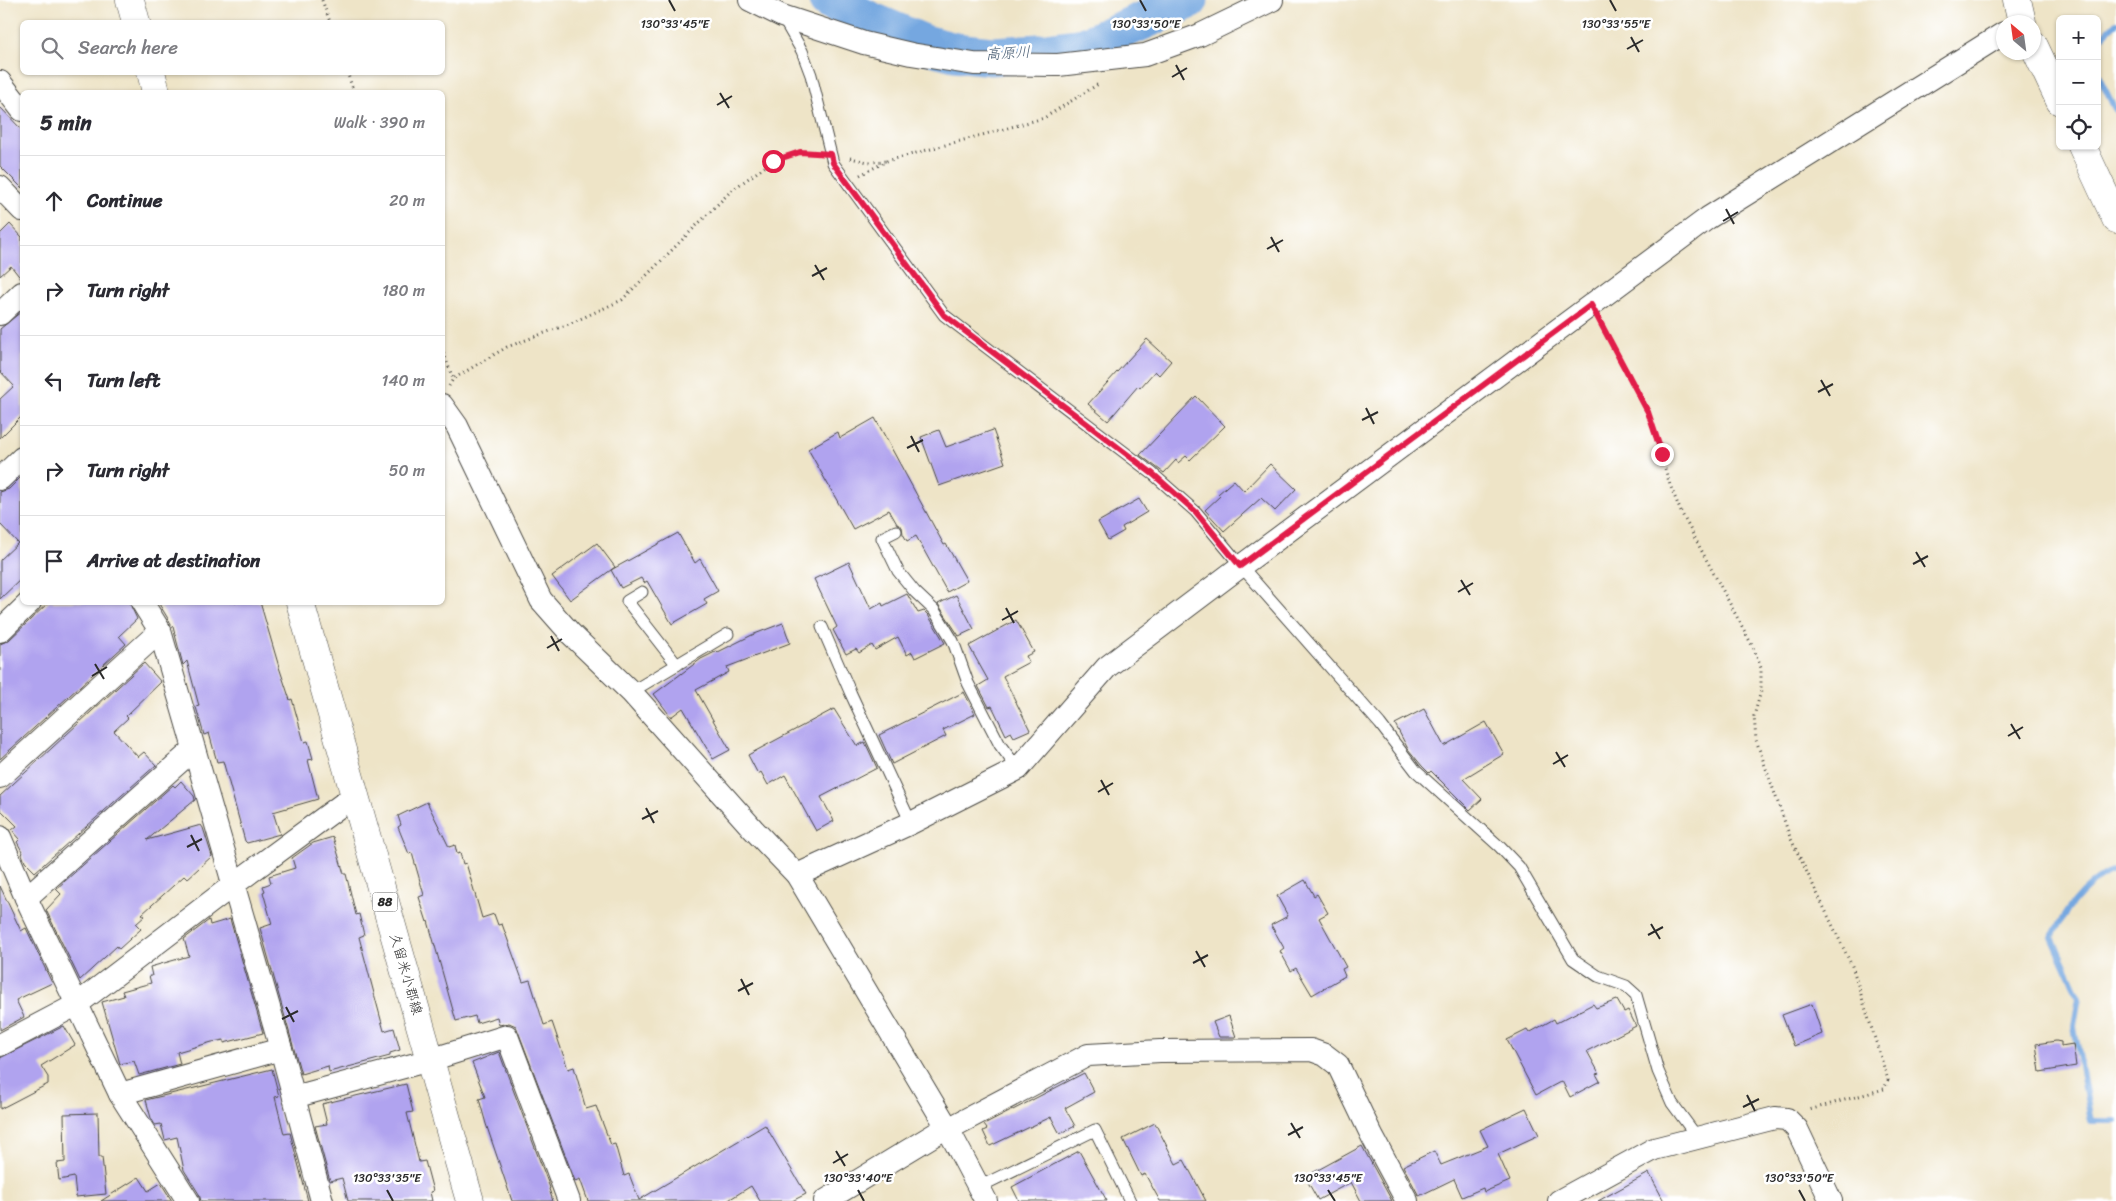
<!DOCTYPE html>
<html lang="en">
<head>
<meta charset="utf-8">
<style>
  :root { --surface:#fff; --page:#f2f2f3; --text:#2b2b33; --muted:#7c7c81; --line:#e1e1e2 }
  body { margin:0; font-family:Sriracha,"Klee One",sans-serif; background:var(--page); color:var(--text) }
  .controls { position:absolute; right:15px; top:15px; display:grid; overflow:hidden; border-radius:8px; box-shadow:0 1px 4px #0004 }
  .controls button { width:45px; height:45px; display:grid; place-items:center; padding:0; border:0; border-bottom:1px solid var(--line); background:var(--surface); color:var(--text); font:25px sans-serif }
  .compass { position:absolute; left:1996px; top:15px; width:45px; height:45px; border-radius:50%; background:var(--surface); box-shadow:0 1px 4px #0004; rotate:331deg }
  .stop { position:absolute; width:15px; height:15px; margin:-11px; border:4px solid #e11d48; border-radius:50%; background:#fff }
  .stop.end { background:#e11d48; border-color:#fff; box-shadow:0 1px 5px #0008 }
  .list { margin:0; padding:0; list-style:none }
  h2 { display:flex; justify-content:space-between; align-items:center; height:65px; margin:0; padding:0 20px; font-size:21px }
  h2 small { font-size:16px; font-weight:400; color:var(--muted) }
  .list li { display:grid; grid-template-columns:32px 1fr auto; gap:15px; align-items:center; box-sizing:border-box; height:90px; padding:0 20px; border-top:1px solid var(--line) }
  .list b { display:block; font-size:19px; white-space:nowrap }
  .list em { font-size:16px; font-style:normal; color:var(--muted) }
  .icon { flex:none; width:28px; height:28px; fill:none; stroke:currentColor; stroke-width:2; stroke-linecap:round; stroke-linejoin:round }
  .map { position:relative; flex:none; width:2116px; height:1201px; overflow:hidden }
  .search { position:absolute; background:var(--surface); box-shadow:0 1px 4px #0004; left:20px; top:20px; width:425px; height:55px; display:flex; align-items:center; gap:12px; box-sizing:border-box; padding:0 18px; border-radius:8px; color:var(--muted); font-size:19px }
  .panel { position:absolute; background:var(--surface); box-shadow:0 1px 4px #0004; left:20px; top:90px; width:425px; height:515px; border-radius:8px }
  .map>svg:first-child { display:block }
  .lines { fill:none; stroke-linecap:round; stroke-linejoin:round }
  .stream { stroke:#74a7e0; stroke-width:6 }
  .river { stroke:#74a7e0; stroke-width:39 }
  .building { fill:#b0a3ef }
  .service-casing { stroke:#484742; stroke-width:13 }
  .minor-casing { stroke:#484742; stroke-width:24 }
  .tertiary-casing { stroke:#484742; stroke-width:29 }
  .primary-casing { stroke:#484742; stroke-width:29 }
  .path { stroke:#484742; stroke-width:3; stroke-dasharray:1 4; stroke-linecap:butt }
  .service { stroke:#fff; stroke-width:11 }
  .minor { stroke:#fff; stroke-width:22 }
  .tertiary { stroke:#fff; stroke-width:28 }
  .primary { stroke:#fff; stroke-width:28 }
  .route { stroke:#e11d48; stroke-width:6 }
  .ticks { fill:none; stroke:#2b2b2b; stroke-width:2 }
  .labels { text-anchor:middle; dominant-baseline:central; stroke-width:5; stroke-linejoin:round; paint-order:stroke }
  .shield { fill:#fff; stroke:#6b6b6b; stroke-width:1 }
  .shield-label { font-size:12px; font-weight:bold; fill:#2b2b2b }
  .street-label { font-size:14px; fill:#2b2b2b; stroke:#fff }
  .water-label { font-size:15px; font-style:italic; fill:#485d73; stroke:#fff }
  .ticks-label { font-size:12px; text-anchor:middle; fill:#2b2b2b; stroke:#fff; stroke-width:5; stroke-linejoin:round; paint-order:stroke }
</style>
</head>
<body>
<div class="map">
<svg width="2116" height="1201" viewBox="0 0 2116 1201">
  <rect width="100%" height="100%" fill="#fff"/>
  <filter id="ink" filterUnits="userSpaceOnUse"><feTurbulence type="fractalNoise" baseFrequency=".02" numOctaves="2"/><feDisplacementMap in="SourceGraphic" scale="10" xChannelSelector="R" yChannelSelector="G"/><feConvolveMatrix kernelMatrix="1 2 1 2 8 2 1 2 1" color-interpolation-filters="sRGB"/></filter>
  <filter id="wash" filterUnits="userSpaceOnUse"><feTurbulence type="fractalNoise" baseFrequency=".0096" numOctaves="4" result="noise"/><feDisplacementMap in="SourceGraphic" scale="20" xChannelSelector="R" yChannelSelector="G"/><feGaussianBlur stdDeviation="1.12" result="paint"/><feColorMatrix in="noise" values="0 0 0 0 0 0 0 0 0 0 0 0 0 0 0 0 0 1.4 0 .05"/><feComposite in="paint" operator="in"/></filter>
  <g filter="url(#wash)">
    <rect width="100%" height="100%" fill="#eee4c7"/>
    <g class="lines">
      <g class="stream">
        <path d="M 2097,42 L 2116,23"/>
        <path d="M 2097,73 L 2116,111"/>
        <path d="M 2116,870 C 2086,881 2066,909 2052,937 L 2079,997 L 2074,1026 L 2091,1121 L 2116,1121"/>
      </g>
      <path class="river" d="M 828,0 L 868,20 L 924,44 L 955,52 L 992,56 L 1039,53 L 1084,47 L 1189,0"/>
    </g>
    <g id="blocks">
      <g class="building">
        <path d="M 0,107 L 22,130 L 22,188 L 0,166 Z"/>
        <path d="M 10,224 L 22,237 L 22,280 L 11,266 L 0,276 L 0,234 Z"/>
        <path d="M 22,311 L 22,416 L 0,438 L 0,399 L 14,386 L 0,371 L 0,329 Z"/>
        <path d="M 1147,339 L 1171,361 L 1159,375 L 1155,371 L 1140,388 L 1138,386 L 1108,421 L 1088,404 Z"/>
        <path d="M 1196,396 L 1225,426 L 1190,460 L 1186,456 L 1178,463 L 1176,460 L 1164,473 L 1140,455 Z"/>
        <path d="M 875,418 L 944,545 L 946,544 L 967,581 L 947,592 L 916,536 L 907,541 L 903,534 L 902,527 L 897,524 L 889,510 L 853,529 L 808,449 L 838,432 L 840,438 Z"/>
        <path d="M 939,430 L 946,447 L 993,430 L 1005,463 L 939,486 L 921,437 Z"/>
        <path d="M 1270,464 L 1296,489 L 1275,511 L 1261,498 L 1224,531 L 1205,510 L 1220,496 L 1218,494 L 1234,480 L 1244,491 Z"/>
        <path d="M 22,476 L 22,578 L 0,599 L 0,560 L 18,543 L 0,524 L 0,492 L 9,489 Z"/>
        <path d="M 1139,499 L 1147,512 L 1122,527 L 1124,531 L 1108,540 L 1098,522 Z"/>
        <path d="M 678,533 L 695,563 L 700,559 L 718,591 L 704,599 L 707,604 L 672,624 L 647,581 L 644,583 L 641,578 L 621,588 L 611,570 Z"/>
        <path d="M 597,543 L 615,567 L 570,600 L 552,576 Z"/>
        <path d="M 849,562 L 871,609 L 882,603 L 883,606 L 907,594 L 918,613 L 924,611 L 928,615 L 945,643 L 915,658 L 912,652 L 907,655 L 898,637 L 875,650 L 872,645 L 859,653 L 856,649 L 846,654 L 833,630 L 837,627 L 814,579 Z"/>
        <path d="M 956,595 L 974,629 L 959,636 L 938,604 Z"/>
        <path d="M 49,602 L 129,602 L 137,619 L 119,636 L 126,644 L 0,759 L 0,644 L 9,640 Z"/>
        <path d="M 158,602 L 260,602 L 279,667 L 290,700 L 292,699 L 304,742 L 308,741 L 313,759 L 308,760 L 318,799 L 273,812 L 280,834 L 247,843 L 245,841 L 223,761 L 217,762 L 209,733 L 204,735 L 196,707 L 199,706 L 187,661 L 183,665 L 173,627 Z"/>
        <path d="M 1016,620 L 1034,652 L 1026,656 L 1029,662 L 1003,676 L 1030,730 L 1014,737 L 1011,732 L 1006,735 L 992,706 L 989,707 L 978,686 L 988,680 L 969,646 Z"/>
        <path d="M 783,623 L 790,643 L 727,667 L 729,672 L 696,690 L 730,750 L 713,759 L 683,708 L 671,717 L 654,694 L 701,659 L 717,651 L 718,652 L 752,635 Z"/>
        <path d="M 144,663 L 161,682 L 126,716 L 128,718 L 114,731 L 138,757 L 144,752 L 156,765 L 35,872 L 25,862 L 22,854 L 23,853 L 17,842 L 20,839 L 12,830 L 17,826 L 0,809 L 0,796 Z"/>
        <path d="M 964,692 L 975,714 L 943,730 L 946,736 L 892,764 L 879,735 Z"/>
        <path d="M 834,709 L 857,746 L 865,742 L 877,768 L 821,797 L 834,821 L 816,831 L 785,775 L 768,785 L 761,772 L 758,774 L 748,755 Z"/>
        <path d="M 1424,709 L 1444,746 L 1486,722 L 1504,754 L 1463,779 L 1482,799 L 1470,810 L 1431,771 L 1429,773 L 1422,766 L 1408,749 L 1395,724 Z"/>
        <path d="M 181,781 L 194,796 L 195,800 L 147,840 L 201,825 L 203,828 L 212,856 L 187,879 L 184,876 L 142,914 L 145,916 L 136,924 L 141,929 L 119,949 L 117,946 L 80,980 L 46,910 L 61,894 L 56,889 L 173,785 L 175,787 Z"/>
        <path d="M 427,802 L 449,847 L 455,845 L 457,854 L 460,853 L 463,864 L 466,863 L 482,918 L 494,914 L 498,925 L 502,924 L 523,982 L 530,980 L 544,1025 L 552,1022 L 568,1069 L 574,1067 L 586,1109 L 596,1106 L 611,1145 L 615,1144 L 624,1176 L 629,1174 L 639,1200 L 765,1125 L 806,1194 L 792,1201 L 760,1201 L 751,1186 L 727,1201 L 588,1201 L 580,1179 L 575,1181 L 516,1026 L 509,1023 L 499,1025 L 497,1017 L 477,1023 L 475,1016 L 456,1021 L 428,921 L 427,922 L 419,897 L 424,895 L 412,853 L 409,854 L 398,827 L 401,825 L 398,816 Z"/>
        <path d="M 333,837 L 344,874 L 346,874 L 356,915 L 359,914 L 364,935 L 359,937 L 384,1031 L 394,1028 L 400,1050 L 390,1053 L 390,1056 L 329,1072 L 328,1066 L 301,1074 L 260,928 L 272,924 L 263,892 L 265,891 L 263,886 L 271,883 L 269,876 L 295,868 L 292,858 L 313,843 Z"/>
        <path d="M 1305,880 L 1314,896 L 1317,894 L 1328,913 L 1319,918 L 1346,967 L 1342,969 L 1345,976 L 1312,995 L 1296,968 L 1291,971 L 1280,951 L 1284,948 L 1271,925 L 1288,916 L 1277,896 Z"/>
        <path d="M 0,886 L 21,931 L 26,928 L 52,983 L 16,1000 L 24,1017 L 0,1030 Z"/>
        <path d="M 230,919 L 263,1033 L 224,1043 L 224,1040 L 212,1042 L 177,1052 L 180,1064 L 139,1075 L 134,1061 L 120,1064 L 102,1002 L 124,996 L 122,991 L 151,983 L 149,976 L 152,976 L 150,967 L 189,956 L 184,939 L 209,920 L 210,925 Z"/>
        <path d="M 1617,1000 L 1624,1012 L 1628,1010 L 1636,1026 L 1587,1051 L 1599,1073 L 1596,1074 L 1600,1081 L 1570,1097 L 1562,1081 L 1536,1095 L 1507,1040 L 1527,1030 L 1529,1033 L 1554,1019 L 1556,1023 L 1593,1004 L 1596,1008 Z"/>
        <path d="M 1812,1004 L 1822,1034 L 1794,1046 L 1782,1015 Z"/>
        <path d="M 1229,1016 L 1236,1037 L 1219,1037 L 1213,1022 Z"/>
        <path d="M 64,1026 L 75,1045 L 41,1066 L 48,1077 L 48,1084 L 0,1109 L 0,1058 Z"/>
        <path d="M 2056,1041 L 2061,1042 L 2061,1046 L 2073,1044 L 2076,1066 L 2040,1072 L 2036,1044 Z"/>
        <path d="M 499,1052 L 550,1188 L 549,1189 L 553,1201 L 512,1201 L 486,1124 L 479,1099 L 485,1097 L 472,1063 Z"/>
        <path d="M 272,1069 L 279,1096 L 275,1097 L 284,1134 L 290,1133 L 308,1201 L 201,1201 L 199,1194 L 184,1170 L 177,1137 L 165,1140 L 161,1124 L 155,1125 L 151,1118 L 146,1100 Z"/>
        <path d="M 1084,1073 L 1094,1092 L 1065,1108 L 1075,1126 L 1060,1134 L 1051,1117 L 990,1146 L 983,1131 L 987,1129 L 984,1125 Z"/>
        <path d="M 406,1084 L 413,1112 L 407,1113 L 419,1162 L 425,1161 L 433,1191 L 430,1192 L 432,1201 L 348,1201 L 342,1178 L 330,1181 L 315,1126 L 327,1124 L 322,1104 Z"/>
        <path d="M 1526,1108 L 1539,1135 L 1498,1154 L 1510,1181 L 1484,1192 L 1483,1188 L 1462,1197 L 1454,1179 L 1419,1196 L 1403,1166 L 1434,1151 L 1441,1165 L 1488,1146 L 1480,1130 Z"/>
        <path d="M 98,1113 L 99,1157 L 102,1157 L 106,1194 L 76,1197 L 74,1177 L 59,1180 L 57,1163 L 65,1162 L 64,1114 Z"/>
        <path d="M 1155,1123 L 1176,1164 L 1184,1160 L 1206,1201 L 1160,1201 L 1145,1174 L 1141,1176 L 1123,1139 Z"/>
        <path d="M 1362,1146 L 1392,1201 L 1361,1201 L 1351,1182 L 1318,1200 L 1305,1177 Z"/>
        <path d="M 1079,1151 L 1107,1201 L 1019,1201 L 1012,1187 Z"/>
        <path d="M 1649,1173 L 1664,1201 L 1598,1201 Z"/>
        <path d="M 139,1177 L 148,1191 L 161,1183 L 172,1201 L 101,1201 Z"/>
      </g>
    </g>
  </g>
  <g filter="url(#ink)">
    <use href="#blocks" fill-opacity="0" stroke="#484742" stroke-width="1"/>
    <g class="lines">
      <g class="service-casing">
        <g id="service">
          <path d="M 783,18 L 802,51 L 811,75 L 833,163 L 944,315 L 1153,474 L 1196,512 L 1241,566 L 1380,724 L 1416,771 L 1500,847 L 1519,867 L 1573,959 L 1598,976 L 1626,986 L 1636,995 L 1658,1071 L 1672,1103 L 1697,1137"/>
          <path d="M 896,531 L 882,538 L 898,571 L 915,592 L 934,610 L 953,641 L 968,683 L 1000,745 L 1018,769"/>
          <path d="M 642,592 L 627,601 L 677,665"/>
          <path d="M 822,627 L 851,694 L 911,823"/>
          <path d="M 631,692 L 728,634"/>
          <path d="M 979,1187 L 1095,1130 L 1130,1201"/>
        </g>
      </g>
      <g class="minor-casing">
        <g id="minor">
          <path d="M 750,0 L 782,16 L 864,43 L 911,54 L 974,64 L 1058,65 L 1145,55 L 1200,35 L 1272,0"/>
          <path d="M 0,82 L 22,110"/>
          <path d="M 0,187 L 22,210"/>
          <path d="M 0,314 L 22,293"/>
          <path d="M 442,405 L 457,426 L 541,600 L 571,634 L 631,692 L 753,829 L 797,875 L 947,1127 L 986,1201"/>
          <path d="M 0,479 L 22,458"/>
          <path d="M 142,602 L 160,631 L 281,1049 L 322,1201"/>
          <path d="M 0,631 L 30,602"/>
          <path d="M 0,777 L 160,631"/>
          <path d="M 0,837 L 26,898 L 120,1094 L 188,1201"/>
          <path d="M 797,875 L 911,823 L 1018,769 L 1107,667 L 1241,566 L 1708,218 L 2004,33"/>
          <path d="M 26,898 L 194,749"/>
          <path d="M 0,1045 L 76,1005 L 233,885 L 355,795"/>
          <path d="M 120,1094 L 281,1049"/>
          <path d="M 294,1097 L 430,1060 L 507,1036 L 569,1201"/>
          <path d="M 948,1129 L 1088,1055 L 1160,1051 L 1311,1050 L 1325,1055 L 1338,1065 L 1372,1136 L 1407,1201"/>
          <path d="M 825,1201 L 947,1127"/>
          <path d="M 1559,1201 L 1654,1149 L 1775,1118 L 1787,1119 L 1797,1129 L 1831,1201"/>
        </g>
      </g>
      <g class="tertiary-casing">
        <g id="tertiary">
          <path d="M 2017,0 L 2022,22"/>
          <path d="M 2034,46 L 2060,101"/>
          <path d="M 2082,146 L 2116,219"/>
        </g>
      </g>
      <g class="primary-casing">
        <g id="primary">
          <path d="M 130,0 L 136,22"/>
          <path d="M 151,72 L 156,92"/>
          <path d="M 300,602 L 470,1201"/>
        </g>
      </g>
      <g class="path">
        <path d="M 322,0 L 330,22"/>
        <path d="M 347,72 L 354,92"/>
        <path d="M 850,158 L 868,162 L 887,161"/>
        <path d="M 860,175 L 887,161 L 1044,118 L 1100,83"/>
        <path d="M 1601,323 L 1648,412 L 1670,485 L 1681,512 L 1754,649 L 1761,668 L 1761,691 L 1754,716 L 1756,740 L 1790,837 L 1852,966 L 1888,1080 L 1884,1089 L 1809,1110"/>
        <path d="M 442,348 L 453,379"/>
        <path d="M 449,386 L 453,379 L 507,347 L 569,324 L 622,300 L 732,190 L 773,161 L 800,152 L 814,153"/>
      </g>
      <use href="#service" class="service"/>
      <use href="#minor" class="minor"/>
      <use href="#tertiary" class="tertiary"/>
      <use href="#primary" class="primary"/>
    </g>
  </g>
  <g class="lines" filter="url(#ink)">
    <path class="route" d="M 773,161 L 800,152 L 831,154 L 833,163 L 944,315 L 1153,474 L 1196,512 L 1240,566 L 1591,305 L 1648,412 L 1662,454"/>
  </g>
  <path class="ticks" d="M 669,0 L 675,11M 1140,0 L 1146,11M 1610,0 L 1616,11M 1631,37 L 1639,52M 1627,49 L 1643,40M 1176,65 L 1184,80M 1172,77 L 1187,68M 720,93 L 729,108M 717,105 L 732,96M 1726,209 L 1734,224M 1723,221 L 1738,212M 1271,237 L 1279,252M 1267,249 L 1283,240M 815,265 L 824,280M 812,276 L 827,268M 1821,380 L 1830,396M 1818,392 L 1833,384M 1366,408 L 1374,424M 1362,420 L 1378,412M 911,436 L 919,452M 907,448 L 923,440M 1916,552 L 1925,567M 1913,564 L 1928,556M 1461,580 L 1470,595M 1458,592 L 1473,583M 1006,608 L 1014,623M 1002,620 L 1018,611M 551,636 L 559,651M 547,648 L 562,639M 95,664 L 104,679M 92,676 L 107,667M 2011,724 L 2020,739M 2008,736 L 2023,727M 1556,752 L 1565,767M 1553,764 L 1568,755M 1101,780 L 1109,795M 1098,792 L 1113,783M 646,808 L 654,823M 642,819 L 658,811M 191,835 L 199,851M 187,847 L 202,839M 1651,924 L 1660,939M 1648,935 L 1663,927M 1196,951 L 1205,967M 1193,963 L 1208,955M 741,979 L 749,995M 738,991 L 753,983M 286,1007 L 294,1022M 282,1019 L 298,1011M 1747,1095 L 1755,1111M 1743,1107 L 1759,1099M 1291,1123 L 1300,1138M 1288,1135 L 1303,1127M 836,1151 L 845,1166M 833,1163 L 848,1154M 387,1190 L 393,1201M 858,1190 L 864,1201M 1328,1190 L 1335,1201M 1799,1190 L 1805,1201"/>
  <g class="labels">
    <rect class="shield" x="372.5" y="892.5" width="25" height="19" rx="4"/>
    <g class="shield-label">
      <text x="385" y="902">88</text>
    </g>
    <g class="street-label">
      <text transform="translate(406 974) rotate(74)">久留米小郡線</text>
    </g>
    <g class="water-label">
      <text transform="translate(1008 53) rotate(-3)">高原川</text>
    </g>
  </g>
  <g class="ticks-label">
    <text x="675" y="28">130°33'45"E</text>
    <text x="1146" y="28">130°33'50"E</text>
    <text x="1616" y="28">130°33'55"E</text>
    <text x="387" y="1182">130°33'35"E</text>
    <text x="858" y="1182">130°33'40"E</text>
    <text x="1328" y="1182">130°33'45"E</text>
    <text x="1799" y="1182">130°33'50"E</text>
  </g>
</svg>
<div class="controls">
<button>+</button>
<button>−</button>
<button><svg class="icon" aria-label="locate" viewBox="0 0 24 24"><circle cx="12" cy="12" r="6"/><path d="M12 2v4M12 18v4M2 12h4M18 12h4"/></svg></button>
</div>
<svg class="compass" viewBox="-18 -18 36 36"><path d="M0-13l5 13h-10z" fill="#e53935"/><path d="M0 13l5-13h-10z" fill="#7c7c81"/></svg>
<div class="stop" style="left:773px;top:161px"></div>
<div class="stop end" style="left:1662px;top:454px"></div>
<div class="search"><svg class="icon" aria-label="search" viewBox="0 0 24 24"><circle cx="10" cy="10" r="6"/><path d="M15 15l6 6"/></svg>Search here</div>
<section class="panel">
<h2>5 min<small>Walk · 390 m</small></h2>
<ul class="list">
<li><svg class="icon" aria-label="ahead" viewBox="0 0 24 24"><path d="M12 20V5M6 11l6-6 6 6"/></svg><div><b>Continue</b></div><em>20 m</em></li>
<li><svg class="icon" aria-label="right" viewBox="0 0 24 24"><path d="M7 20v-9h11M14 6l5 5-5 5"/></svg><div><b>Turn right</b></div><em>180 m</em></li>
<li><svg class="icon" aria-label="left" viewBox="0 0 24 24"><path d="M17 20v-9H6M10 6l-5 5 5 5"/></svg><div><b>Turn left</b></div><em>140 m</em></li>
<li><svg class="icon" aria-label="right" viewBox="0 0 24 24"><path d="M7 20v-9h11M14 6l5 5-5 5"/></svg><div><b>Turn right</b></div><em>50 m</em></li>
<li><svg class="icon" aria-label="arrive" viewBox="0 0 24 24"><path d="M6 21V4h12l-3 4 3 4H6"/></svg><div><b>Arrive at destination</b></div></li>
</ul>
</section>
</div>
</body>
</html>
